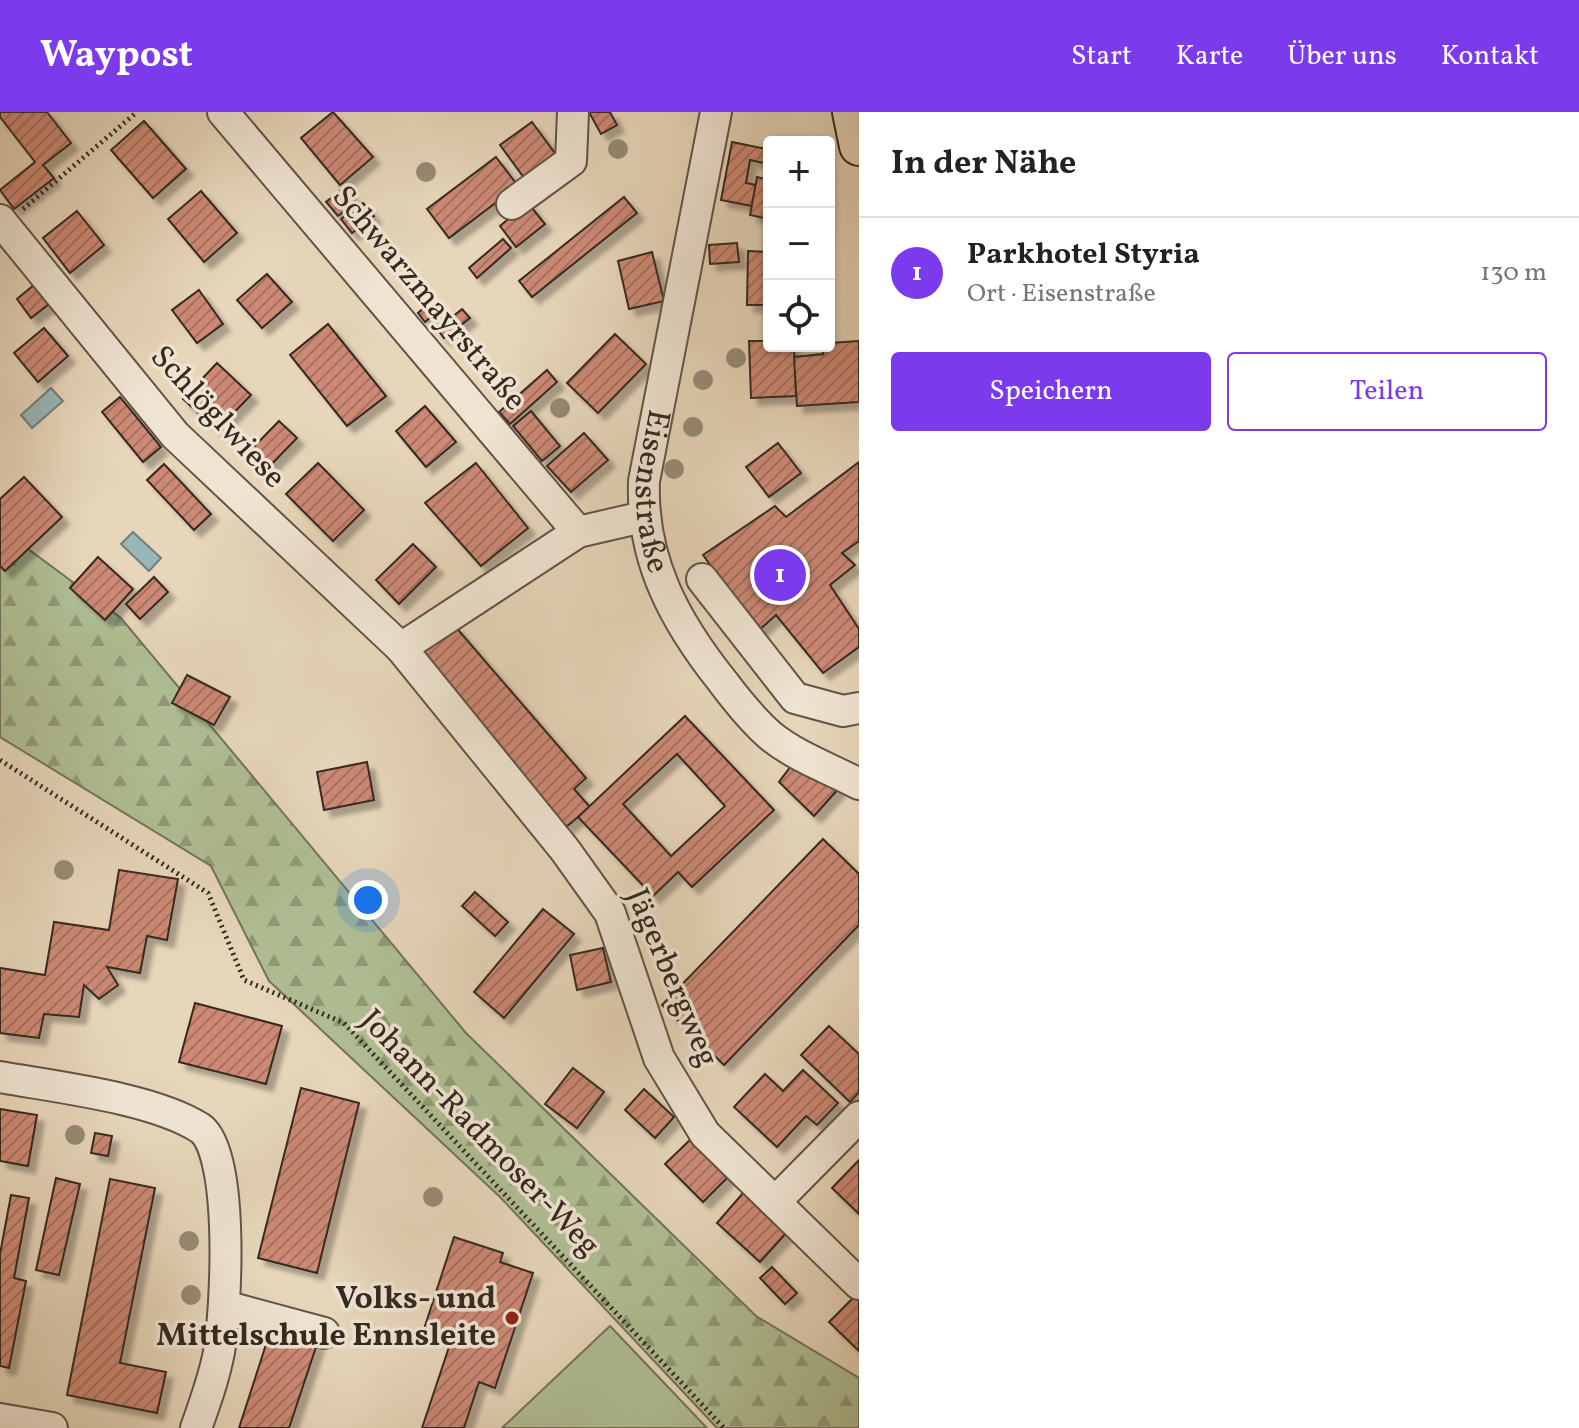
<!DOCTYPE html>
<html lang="de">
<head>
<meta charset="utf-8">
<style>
  :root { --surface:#fff; --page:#f6f6f6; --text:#222; --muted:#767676; --line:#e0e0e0; --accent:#7c3aed }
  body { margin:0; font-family:Vollkorn,serif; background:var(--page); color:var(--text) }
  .controls { position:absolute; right:24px; top:24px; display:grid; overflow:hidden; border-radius:8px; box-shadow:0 2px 6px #0004 }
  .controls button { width:72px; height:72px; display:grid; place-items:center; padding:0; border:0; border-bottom:2px solid var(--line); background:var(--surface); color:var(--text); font:40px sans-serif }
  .you { position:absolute; left:368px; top:788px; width:28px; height:28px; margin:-20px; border:6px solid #fff; border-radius:50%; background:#1a73e8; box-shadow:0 0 0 12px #1a73e833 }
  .badge { display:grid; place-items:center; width:52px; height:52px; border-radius:50%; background:var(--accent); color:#fff; font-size:26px; font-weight:700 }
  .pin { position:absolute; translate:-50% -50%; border:4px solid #fff; box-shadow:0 2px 8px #0006 }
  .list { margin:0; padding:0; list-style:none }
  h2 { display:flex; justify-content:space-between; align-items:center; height:104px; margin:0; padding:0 32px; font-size:34px }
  h2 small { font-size:26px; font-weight:400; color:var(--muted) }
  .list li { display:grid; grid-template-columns:52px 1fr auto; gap:24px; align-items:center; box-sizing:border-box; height:112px; padding:0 32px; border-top:2px solid var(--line) }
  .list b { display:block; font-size:30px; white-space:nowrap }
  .list p { margin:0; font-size:26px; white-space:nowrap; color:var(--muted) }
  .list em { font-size:26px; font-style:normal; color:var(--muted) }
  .actions { display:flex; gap:16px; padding:24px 32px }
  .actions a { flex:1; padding:18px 0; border:2px solid var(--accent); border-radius:8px; text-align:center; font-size:28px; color:var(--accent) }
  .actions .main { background:var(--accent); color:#fff }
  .icon { flex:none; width:44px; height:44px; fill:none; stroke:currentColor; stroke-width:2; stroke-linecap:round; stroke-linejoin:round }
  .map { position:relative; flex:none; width:859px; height:1316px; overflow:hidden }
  header { display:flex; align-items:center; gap:48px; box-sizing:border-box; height:112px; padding:0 40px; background:var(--accent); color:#fff }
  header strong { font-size:38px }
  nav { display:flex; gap:44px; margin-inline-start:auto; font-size:28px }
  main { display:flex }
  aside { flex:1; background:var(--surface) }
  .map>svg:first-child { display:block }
  .green { fill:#b0bf94; stroke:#72745a; stroke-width:2 }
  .forest { fill:url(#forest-firs); stroke:#72745a; stroke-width:2 }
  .water { fill:#99b7b8; stroke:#717e7b; stroke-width:2 }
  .building { fill:url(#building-hatch); stroke:#352920; stroke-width:2; fill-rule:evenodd; filter:url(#shadow) }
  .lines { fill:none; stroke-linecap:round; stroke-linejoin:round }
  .minor-casing { stroke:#625446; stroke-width:34 }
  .major-casing { stroke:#352920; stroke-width:42 }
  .path { stroke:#352920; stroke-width:5; stroke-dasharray:2 4; stroke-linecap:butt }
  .minor { stroke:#efe4d2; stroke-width:30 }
  .major { stroke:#e7d6ba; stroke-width:38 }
  .tree { fill:#968b75 }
  .poi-dot { fill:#8f2418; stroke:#efe4d2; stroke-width:3 }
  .labels { text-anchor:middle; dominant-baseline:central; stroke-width:7; stroke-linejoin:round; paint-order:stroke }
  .street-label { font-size:32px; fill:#352920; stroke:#efe4d2 }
  .poi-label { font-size:32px; font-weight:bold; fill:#352920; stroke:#efe4d2; text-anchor:end }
</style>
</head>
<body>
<header>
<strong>Waypost</strong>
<nav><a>Start</a><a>Karte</a><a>Über uns</a><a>Kontakt</a></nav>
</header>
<main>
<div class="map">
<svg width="859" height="1316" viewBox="0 0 859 1316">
  <defs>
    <pattern id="forest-firs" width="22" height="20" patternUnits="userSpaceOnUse" patternTransform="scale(2)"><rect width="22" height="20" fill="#b0bf94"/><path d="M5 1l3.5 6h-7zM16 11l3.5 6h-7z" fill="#909b78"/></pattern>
    <pattern id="building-hatch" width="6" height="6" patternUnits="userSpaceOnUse" patternTransform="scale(2)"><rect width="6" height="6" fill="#cd8974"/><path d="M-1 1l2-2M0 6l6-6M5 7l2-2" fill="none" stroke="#a7705f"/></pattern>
    <filter id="shadow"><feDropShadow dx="7" dy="7" stdDeviation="2" flood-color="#0004"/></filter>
  </defs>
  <rect width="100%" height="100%" fill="#e7d6ba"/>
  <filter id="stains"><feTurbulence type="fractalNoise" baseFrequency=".0025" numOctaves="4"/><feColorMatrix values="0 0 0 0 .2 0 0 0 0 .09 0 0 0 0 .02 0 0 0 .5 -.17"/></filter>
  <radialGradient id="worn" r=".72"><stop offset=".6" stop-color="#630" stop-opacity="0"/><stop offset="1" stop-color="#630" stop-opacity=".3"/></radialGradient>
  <path class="green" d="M 610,1214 L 707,1316 L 502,1316 Z"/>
  <path class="forest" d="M 0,416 L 121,506 L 466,921 L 756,1204 L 859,1266 L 859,1316 L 717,1316 L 500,1085 L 269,869 L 211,754 L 0,625 Z"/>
  <g class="water">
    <path d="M 51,276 L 63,289 L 32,316 L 21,303 Z"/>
    <path d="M 133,420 L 161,446 L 149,459 L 121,432 Z"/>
  </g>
  <g class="building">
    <path d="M 0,0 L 47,0 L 71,31 L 43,53 L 54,66 L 14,97 L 0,78 L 35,50 L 0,5 Z"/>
    <path d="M 333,0 L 373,45 L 340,73 L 301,26 Z"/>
    <path d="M 589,0 L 610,0 L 617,13 L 601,22 Z"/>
    <path d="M 144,9 L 186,57 L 153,86 L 111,38 Z"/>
    <path d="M 532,10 L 557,44 L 525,67 L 500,33 Z"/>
    <path d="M 732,30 L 766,37 L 764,51 L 750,48 L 746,71 L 756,73 L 752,94 L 721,88 Z"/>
    <path d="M 496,45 L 518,74 L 449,126 L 427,97 Z"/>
    <path d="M 757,65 L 769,68 L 769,107 L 750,103 Z"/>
    <path d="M 345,75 L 356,90 L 338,104 L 326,90 Z"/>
    <path d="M 201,79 L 237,121 L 204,150 L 168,107 Z"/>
    <path d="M 624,85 L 637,101 L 532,185 L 519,169 Z"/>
    <path d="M 363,91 L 374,104 L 352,121 L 341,107 Z"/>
    <path d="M 528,91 L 545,112 L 516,135 L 500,114 Z"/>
    <path d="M 77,99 L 104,133 L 70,161 L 43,126 Z"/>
    <path d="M 503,127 L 511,136 L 477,166 L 469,156 Z"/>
    <path d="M 737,131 L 739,150 L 710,152 L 709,133 Z"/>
    <path d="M 748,139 L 769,140 L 769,193 L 747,193 Z"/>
    <path d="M 652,140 L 664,189 L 629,197 L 618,149 Z"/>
    <path d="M 267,162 L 292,190 L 262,216 L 237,188 Z"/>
    <path d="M 34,173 L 49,192 L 31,206 L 17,187 Z"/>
    <path d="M 199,178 L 223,212 L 197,231 L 172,198 Z"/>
    <path d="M 432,189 L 439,198 L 425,210 L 418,201 Z"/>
    <path d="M 462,197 L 470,206 L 444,226 L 437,217 Z"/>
    <path d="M 328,212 L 386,284 L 347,314 L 290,243 Z"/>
    <path d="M 44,216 L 68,244 L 38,270 L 14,241 Z"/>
    <path d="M 615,222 L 646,252 L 598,301 L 567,271 Z"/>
    <path d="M 749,229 L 769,229 L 769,234 L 794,234 L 796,284 L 751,286 Z"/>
    <path d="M 859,229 L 859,290 L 797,294 L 794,245 L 823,242 L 823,234 L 829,231 Z"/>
    <path d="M 217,251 L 251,283 L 217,318 L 183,287 Z"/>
    <path d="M 547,258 L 557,270 L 510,312 L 499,300 Z"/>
    <path d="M 120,285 L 161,335 L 143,350 L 102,300 Z"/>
    <path d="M 425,294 L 456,330 L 426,355 L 396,319 Z"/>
    <path d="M 531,299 L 560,334 L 542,349 L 513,314 Z"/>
    <path d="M 279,309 L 297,326 L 262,362 L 244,345 Z"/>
    <path d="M 584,321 L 608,348 L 571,380 L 547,354 Z"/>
    <path d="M 778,331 L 801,361 L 769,385 L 746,355 Z"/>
    <path d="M 859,350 L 859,429 L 842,441 L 855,453 L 830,473 L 859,517 L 859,535 L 823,561 L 776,503 L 758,519 L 703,443 L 775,394 L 786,405 Z"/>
    <path d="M 318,351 L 364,398 L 333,429 L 286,382 Z"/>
    <path d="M 476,351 L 528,416 L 481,454 L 425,391 Z"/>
    <path d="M 164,352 L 211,402 L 194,418 L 147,368 Z"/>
    <path d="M 24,365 L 62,405 L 5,459 L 0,454 L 0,387 Z"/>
    <path d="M 413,432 L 436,455 L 399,492 L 376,468 Z"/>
    <path d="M 98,445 L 133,477 L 105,508 L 70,476 Z"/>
    <path d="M 154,465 L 168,480 L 140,507 L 126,492 Z"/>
    <path d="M 454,513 L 586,666 L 574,677 L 590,695 L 566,715 L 418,544 Z"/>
    <path d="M 187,563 L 230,585 L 214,613 L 172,591 Z"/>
    <path d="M 685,604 L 774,698 L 692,775 L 678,760 L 653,784 L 578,705 ZM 677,642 L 725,694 L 671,744 L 623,692 Z"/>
    <path d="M 367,650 L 374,688 L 324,698 L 317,660 Z"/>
    <path d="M 791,654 L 840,675 L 814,704 L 779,670 Z"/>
    <path d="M 823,727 L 859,762 L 859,813 L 724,953 L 662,893 Z"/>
    <path d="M 119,758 L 178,767 L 167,828 L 147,824 L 140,861 L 107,855 L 118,873 L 99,887 L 84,873 L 79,905 L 44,902 L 39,926 L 0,921 L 0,856 L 45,863 L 54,810 L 109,818 Z"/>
    <path d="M 475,780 L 508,810 L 495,824 L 462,794 Z"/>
    <path d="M 543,797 L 574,822 L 504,906 L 474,880 Z"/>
    <path d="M 603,836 L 611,870 L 577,878 L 570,843 Z"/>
    <path d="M 195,891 L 282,914 L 266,972 L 179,950 Z"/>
    <path d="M 829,914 L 859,942 L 859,980 L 850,990 L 801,943 Z"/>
    <path d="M 573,956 L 604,980 L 577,1016 L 545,992 Z"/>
    <path d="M 803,958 L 838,991 L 817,1013 L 806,1004 L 777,1035 L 734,995 L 765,962 L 783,979 Z"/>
    <path d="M 301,976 L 359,991 L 317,1161 L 258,1146 Z"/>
    <path d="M 644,977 L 674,1005 L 655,1026 L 625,998 Z"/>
    <path d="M 0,997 L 37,1003 L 28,1054 L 0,1049 Z"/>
    <path d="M 95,1021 L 112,1024 L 108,1044 L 91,1041 Z"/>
    <path d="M 693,1025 L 730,1063 L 703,1090 L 665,1052 Z"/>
    <path d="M 859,1048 L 859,1102 L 832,1076 Z"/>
    <path d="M 56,1066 L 80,1072 L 59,1163 L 36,1158 Z"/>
    <path d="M 110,1067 L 155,1076 L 120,1251 L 166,1260 L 157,1301 L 67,1283 Z"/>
    <path d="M 744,1080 L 787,1120 L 760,1150 L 717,1111 Z"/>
    <path d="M 11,1083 L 29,1086 L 14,1166 L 26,1169 L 9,1256 L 0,1254 L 0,1142 Z"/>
    <path d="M 454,1125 L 503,1141 L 500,1150 L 533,1161 L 495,1276 L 479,1270 L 464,1316 L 422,1316 L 451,1229 L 423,1220 Z"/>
    <path d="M 772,1155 L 797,1181 L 785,1192 L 760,1166 Z"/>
    <path d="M 855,1184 L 859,1188 L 859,1239 L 829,1210 Z"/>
    <path d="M 271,1217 L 317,1232 L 289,1316 L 239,1316 Z"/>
  </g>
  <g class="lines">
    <g class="minor-casing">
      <g id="minor">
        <path d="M 223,0 L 578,420"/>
        <path id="s1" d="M 716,0 L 644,369 C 641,448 675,510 723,570 C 738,590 753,609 772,625 C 797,645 831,657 859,672"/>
        <path d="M 512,92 L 571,49 L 573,0"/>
        <path d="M 0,108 L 175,323 L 401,536 L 565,738 L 610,801 L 659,946 L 705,1022 L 859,1172"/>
        <path d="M 702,467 L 795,586 L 843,599 L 859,596"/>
        <path d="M 401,536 L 578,420 L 643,405"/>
        <path d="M 0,965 C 56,975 153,986 200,1016 C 235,1040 226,1199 219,1240 C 214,1266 205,1291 196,1316"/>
        <path d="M 775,1090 L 859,1005"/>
        <path d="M 224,1194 L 324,1221"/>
        <path d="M 0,1307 L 52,1316"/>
      </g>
    </g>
    <g class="major-casing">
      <path id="major" d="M 852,0 L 859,34"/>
    </g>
    <g class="path">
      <path d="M 23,97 L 137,0"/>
      <path d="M 0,648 L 208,781 L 244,868 L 344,911 L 724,1316"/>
    </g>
    <use href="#minor" class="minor"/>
    <use href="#major" class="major"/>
  </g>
  <g class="tree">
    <circle cx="618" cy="37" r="10"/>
    <circle cx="426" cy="60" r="10"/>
    <circle cx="736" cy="246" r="10"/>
    <circle cx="703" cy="268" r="10"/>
    <circle cx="560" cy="296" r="10"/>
    <circle cx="693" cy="315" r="10"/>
    <circle cx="674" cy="357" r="10"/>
    <circle cx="64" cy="758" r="10"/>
    <circle cx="75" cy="1023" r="10"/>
    <circle cx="433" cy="1085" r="10"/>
    <circle cx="189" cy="1129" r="10"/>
    <circle cx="191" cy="1183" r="10"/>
  </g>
  <circle class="poi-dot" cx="512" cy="1206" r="8"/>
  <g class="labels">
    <g class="street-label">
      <text transform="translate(428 187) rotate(50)">Schwarzmayrstraße</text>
      <text transform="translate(217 306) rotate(47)">Schlöglwiese</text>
      <text stroke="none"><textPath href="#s1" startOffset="386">Eisenstraße</textPath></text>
      <text transform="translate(671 866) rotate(67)">Jägerbergweg</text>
      <text transform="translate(479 1022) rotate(46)">Johann-Radmoser-Weg</text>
    </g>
    <g class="poi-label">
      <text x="496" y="1188">Volks- und<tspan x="496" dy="37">Mittelschule Ennsleite</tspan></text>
    </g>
  </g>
  <rect width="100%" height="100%" filter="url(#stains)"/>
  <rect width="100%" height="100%" fill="url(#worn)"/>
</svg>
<div class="controls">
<button>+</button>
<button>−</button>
<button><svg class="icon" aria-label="locate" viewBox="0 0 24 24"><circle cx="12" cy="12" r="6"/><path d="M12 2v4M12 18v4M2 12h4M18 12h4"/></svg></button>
</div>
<div class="you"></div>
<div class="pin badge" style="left:780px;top:463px">1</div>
</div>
<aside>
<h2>In der Nähe<small></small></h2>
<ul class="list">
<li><span class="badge">1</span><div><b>Parkhotel Styria</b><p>Ort · Eisenstraße</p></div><em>130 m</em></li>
</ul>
<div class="actions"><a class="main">Speichern</a><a>Teilen</a></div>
</aside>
</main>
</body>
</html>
